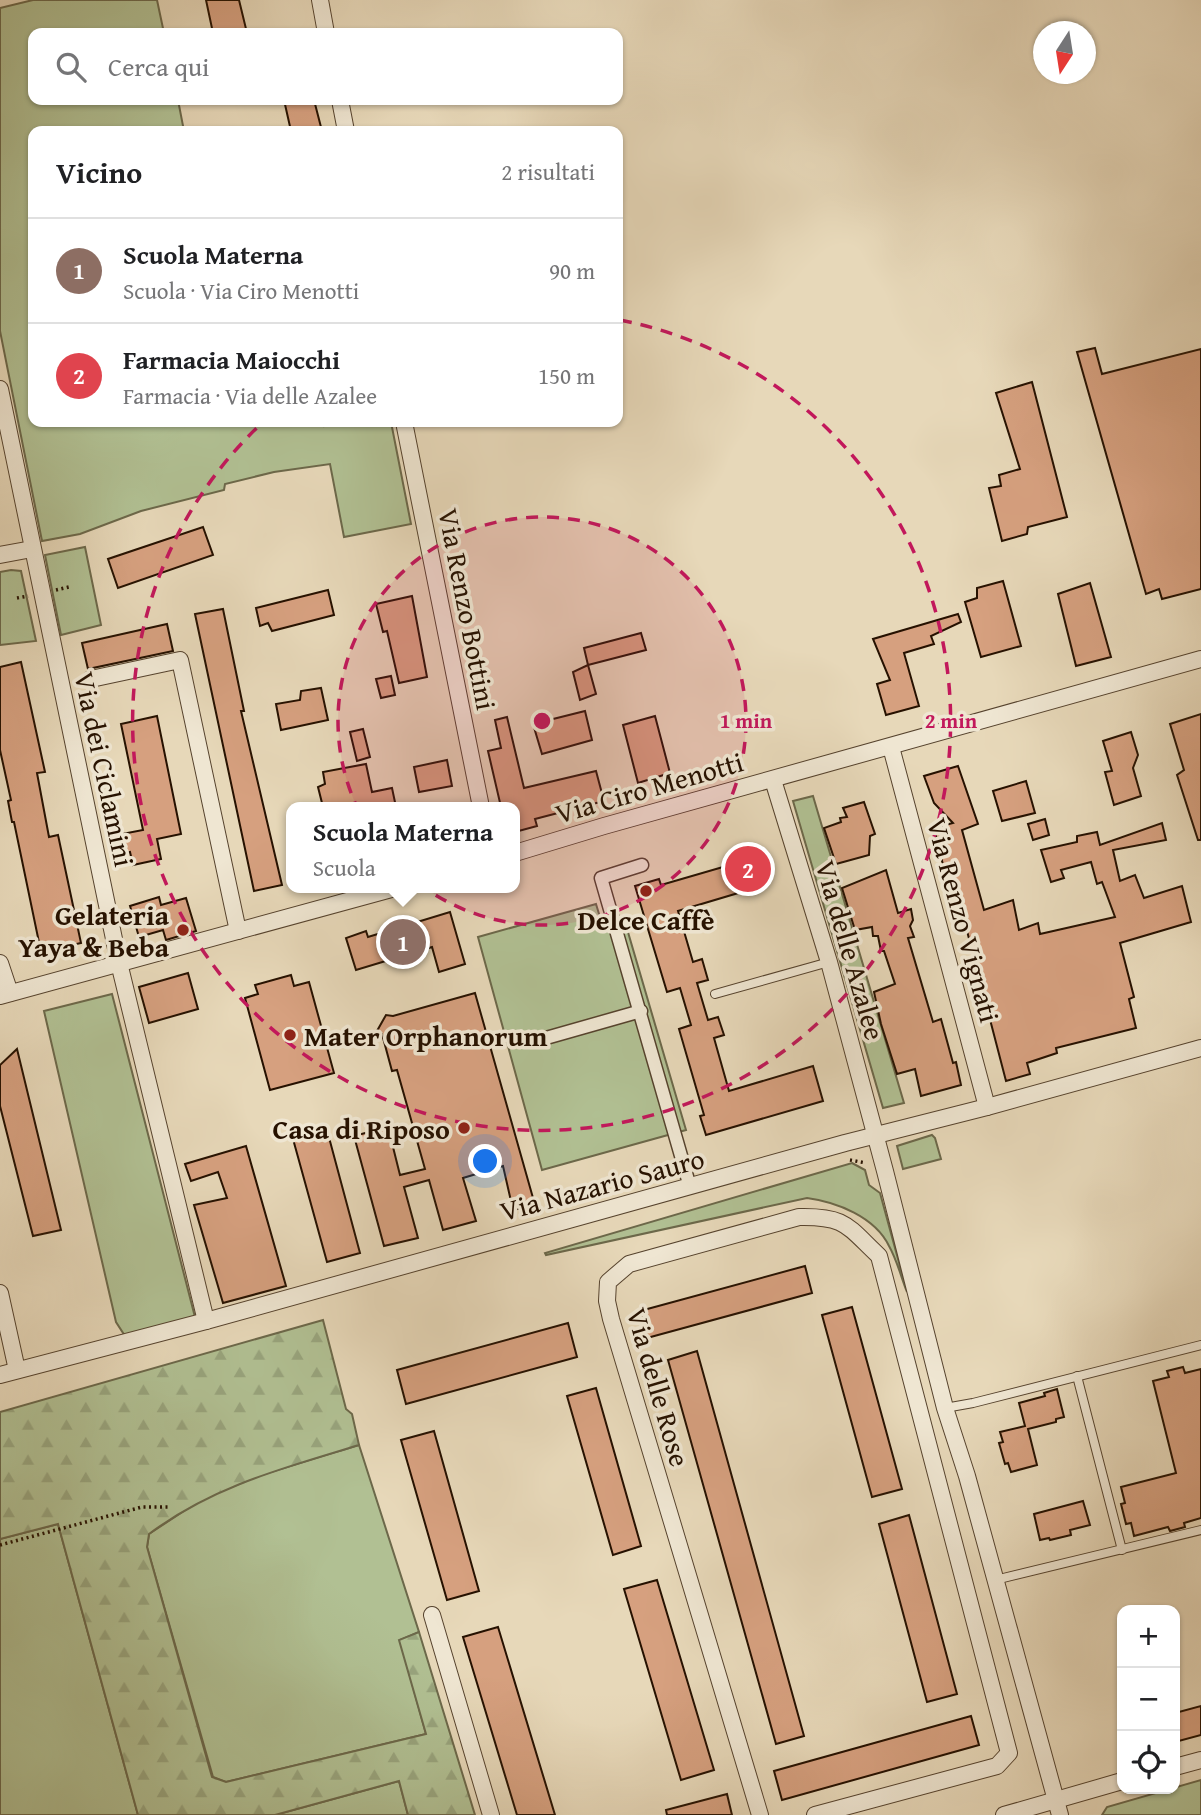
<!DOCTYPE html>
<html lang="it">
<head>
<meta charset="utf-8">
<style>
  :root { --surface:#fff; --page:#f2f2f2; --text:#202124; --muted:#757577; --line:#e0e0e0; --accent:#0f766e }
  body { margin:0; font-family:"Gentium Book Plus",serif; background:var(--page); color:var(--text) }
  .controls { position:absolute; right:21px; bottom:21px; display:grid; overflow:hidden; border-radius:14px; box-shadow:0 2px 5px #0004 }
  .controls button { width:63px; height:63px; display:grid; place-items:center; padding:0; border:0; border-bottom:2px solid var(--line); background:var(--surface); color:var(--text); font:35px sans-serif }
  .compass { position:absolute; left:1033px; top:21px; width:63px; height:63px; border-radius:50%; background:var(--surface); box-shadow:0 2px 5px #0004; rotate:192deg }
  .you { position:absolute; left:486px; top:1162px; width:24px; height:24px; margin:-18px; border:5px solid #fff; border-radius:50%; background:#1a73e8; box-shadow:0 0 0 10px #1a73e833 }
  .badge { display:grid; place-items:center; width:46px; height:46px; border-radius:50%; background:var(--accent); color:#fff; font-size:23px; font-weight:700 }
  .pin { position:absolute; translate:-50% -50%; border:4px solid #fff; box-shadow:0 2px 7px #0006 }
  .popup { position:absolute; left:286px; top:802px; width:234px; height:91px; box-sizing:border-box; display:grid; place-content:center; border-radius:14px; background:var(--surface); filter:drop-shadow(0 2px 5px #0005); font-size:23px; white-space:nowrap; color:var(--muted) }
  .popup b { font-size:26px; color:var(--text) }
  .popup::after { content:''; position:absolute; left:50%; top:100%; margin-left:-14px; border:14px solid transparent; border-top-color:var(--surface) }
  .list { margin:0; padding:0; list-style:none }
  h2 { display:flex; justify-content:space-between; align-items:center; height:91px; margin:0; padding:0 28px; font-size:30px }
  h2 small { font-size:23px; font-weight:400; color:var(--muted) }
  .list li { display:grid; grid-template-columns:46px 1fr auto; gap:21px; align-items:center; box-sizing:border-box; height:105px; padding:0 28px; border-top:2px solid var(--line) }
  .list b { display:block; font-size:26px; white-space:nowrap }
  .list p { margin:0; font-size:23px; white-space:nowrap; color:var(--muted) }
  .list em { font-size:23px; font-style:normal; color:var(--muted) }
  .icon { flex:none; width:38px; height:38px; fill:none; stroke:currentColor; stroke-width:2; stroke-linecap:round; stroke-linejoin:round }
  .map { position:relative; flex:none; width:1201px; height:1815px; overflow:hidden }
  .search { position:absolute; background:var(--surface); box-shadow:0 2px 5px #0004; left:28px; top:28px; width:595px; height:77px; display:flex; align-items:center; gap:18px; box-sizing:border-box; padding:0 24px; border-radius:14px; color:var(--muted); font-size:26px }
  .panel { position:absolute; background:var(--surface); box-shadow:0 2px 5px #0004; left:28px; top:126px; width:595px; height:301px; border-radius:14px }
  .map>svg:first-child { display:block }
  .green { fill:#b1c093; stroke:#6c684a; stroke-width:2 }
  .forest { fill:url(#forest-firs); stroke:#6c684a; stroke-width:2 }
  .building { fill:#d6a07f; stroke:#261100; stroke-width:2 }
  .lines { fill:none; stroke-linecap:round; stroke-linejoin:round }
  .service-casing { stroke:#56432e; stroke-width:10 }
  .pedestrian-casing { stroke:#56432e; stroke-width:15 }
  .minor-casing { stroke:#56432e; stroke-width:18 }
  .path { stroke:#261100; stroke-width:3.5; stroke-dasharray:2 3.5; stroke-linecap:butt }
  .service { stroke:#efe6d2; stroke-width:8 }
  .pedestrian { stroke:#efe6d2; stroke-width:12 }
  .minor { stroke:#efe6d2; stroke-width:16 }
  .ring { fill:none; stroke:#c2185b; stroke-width:3.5; stroke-dasharray:12 9 }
  .poi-dot { fill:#8f2418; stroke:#efe6d2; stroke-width:2.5 }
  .labels { text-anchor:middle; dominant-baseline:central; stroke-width:7; stroke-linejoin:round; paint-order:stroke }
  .street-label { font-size:28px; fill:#261100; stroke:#efe6d2 }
  .poi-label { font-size:28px; font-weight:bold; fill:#261100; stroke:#efe6d2; text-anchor:end }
  .centre { fill:#c2185b; stroke:#efe6d2; stroke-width:3.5 }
  .ring-label { font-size:21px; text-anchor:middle; font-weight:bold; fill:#c2185b; stroke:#efe6d2; stroke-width:7; stroke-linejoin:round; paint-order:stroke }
</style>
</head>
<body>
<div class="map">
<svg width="1201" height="1815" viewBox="0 0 1201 1815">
  <defs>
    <pattern id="forest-firs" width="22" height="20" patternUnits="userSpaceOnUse" patternTransform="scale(1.75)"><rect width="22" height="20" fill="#b1c093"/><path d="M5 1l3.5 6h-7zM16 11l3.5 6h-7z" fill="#98a47d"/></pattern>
  </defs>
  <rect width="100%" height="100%" fill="#e7d8b9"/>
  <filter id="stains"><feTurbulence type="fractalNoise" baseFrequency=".00286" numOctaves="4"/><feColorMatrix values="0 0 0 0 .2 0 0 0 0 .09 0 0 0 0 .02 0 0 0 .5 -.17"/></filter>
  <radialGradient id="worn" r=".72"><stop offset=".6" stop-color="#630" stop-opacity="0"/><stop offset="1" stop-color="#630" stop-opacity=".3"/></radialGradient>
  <g class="green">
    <path d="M 33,0 L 157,0 L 164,33 L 33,33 L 33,100 L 178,100 L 184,131 L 33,131 L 33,422 L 322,422 L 324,426 L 344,422 L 391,422 L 411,524 L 344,537 L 330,464 L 274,472 L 225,484 L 224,490 L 141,511 L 80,534 L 42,541 L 0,331 L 0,8 Z"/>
    <path d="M 85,547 L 101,625 L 61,635 L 45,555 Z"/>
    <path d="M 11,570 L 21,571 L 36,641 L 0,645 L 0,572 Z"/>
    <path d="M 813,796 L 904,1103 L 883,1108 L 793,801 Z"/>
    <path d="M 596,904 L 603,927 L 625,922 L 686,1130 L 542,1170 L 478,937 Z"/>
    <path d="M 112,994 L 196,1321 L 127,1339 L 116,1322 L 44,1011 Z"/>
    <path d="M 932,1135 L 935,1138 L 941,1159 L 903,1169 L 897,1146 Z"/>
    <path d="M 852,1163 L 865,1170 L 869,1185 L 880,1193 L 907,1292 C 901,1277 897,1260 889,1246 C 875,1217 837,1202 807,1198 L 546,1255 L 545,1253 Z"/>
    <path d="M 359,1445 L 419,1632 L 400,1640 L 426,1734 L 226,1782 L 213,1777 L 147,1547 L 149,1534 L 202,1499 L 261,1475 Z"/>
    <path d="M 58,1524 L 138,1815 L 0,1815 L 0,1539 Z"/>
    <path d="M 1201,1780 L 1201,1815 L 1102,1815 L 1107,1807 Z"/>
    <path d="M 399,1781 L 408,1815 L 275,1815 Z"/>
  </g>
  <path class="forest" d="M 323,1320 L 346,1409 L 352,1414 L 359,1445 C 284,1468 213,1486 149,1534 L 147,1547 L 212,1777 L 226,1782 L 426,1734 L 399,1640 L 419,1632 L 475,1815 L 408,1815 L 399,1781 L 275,1815 L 138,1815 L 58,1524 L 0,1539 L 0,1412 Z"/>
  <g class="building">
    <path d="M 206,0 L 239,0 L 247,33 L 213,33 Z"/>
    <path d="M 284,100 L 314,100 L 322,131 L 291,131 Z"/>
    <path d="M 1095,348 L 1102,374 L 1201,349 L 1201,589 L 1162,599 L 1159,589 L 1146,594 L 1077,352 Z"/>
    <path d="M 1032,382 L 1067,517 L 1028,527 L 1027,534 L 1002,541 L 989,488 L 1001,486 L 999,475 L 1020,469 L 996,393 Z"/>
    <path d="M 203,527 L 213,555 L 118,588 L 108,559 Z"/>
    <path d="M 1003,581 L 1021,646 L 981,657 L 965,602 L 977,598 L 977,588 Z"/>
    <path d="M 1090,583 L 1111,657 L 1076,666 L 1058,594 Z"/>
    <path d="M 328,590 L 334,615 L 272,631 L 268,623 L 260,626 L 256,608 Z"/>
    <path d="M 412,596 L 427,677 L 399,683 L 387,631 L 383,632 L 376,604 Z"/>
    <path d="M 223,609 L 244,711 L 241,711 L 282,885 L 254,891 L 195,614 Z"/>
    <path d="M 958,614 L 961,622 L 931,636 L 934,644 L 904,653 L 919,706 L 886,715 L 877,684 L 890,680 L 873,639 Z"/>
    <path d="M 167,624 L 173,651 L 88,669 L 82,643 Z"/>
    <path d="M 641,633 L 646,650 L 588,665 L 584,648 Z"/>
    <path d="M 21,662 L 45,772 L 37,773 L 49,837 L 58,835 L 81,943 L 41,952 L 14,822 L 12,822 L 8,801 L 11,800 L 0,750 L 0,667 Z"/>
    <path d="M 588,665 L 596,694 L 580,700 L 573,672 Z"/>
    <path d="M 391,676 L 395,695 L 381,698 L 376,679 Z"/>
    <path d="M 321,688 L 328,720 L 281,730 L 276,704 L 300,700 L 301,691 Z"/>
    <path d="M 585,711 L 592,740 L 542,754 L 533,724 Z"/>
    <path d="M 1201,714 L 1201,840 L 1198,840 L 1177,775 L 1184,770 L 1170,724 Z"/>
    <path d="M 157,716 L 181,834 L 157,839 L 161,859 L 133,865 L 130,852 L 125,853 L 122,834 L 143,830 L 121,724 Z"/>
    <path d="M 655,716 L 670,773 L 638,783 L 623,725 Z"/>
    <path d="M 507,717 L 524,788 L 596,771 L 604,801 L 535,819 L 537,826 L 515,832 L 515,807 L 501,807 L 488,751 L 501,748 L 495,720 Z"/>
    <path d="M 363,729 L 370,757 L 357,761 L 350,732 Z"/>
    <path d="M 1131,732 L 1138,755 L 1133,768 L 1141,796 L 1114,805 L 1105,772 L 1112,771 L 1103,741 Z"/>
    <path d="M 447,760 L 452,786 L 419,792 L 414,767 Z"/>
    <path d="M 366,764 L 372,792 L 392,788 L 396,807 L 323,807 L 318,787 L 325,784 L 323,772 Z"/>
    <path d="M 958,766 L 978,824 L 962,830 L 984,910 L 1013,900 L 1019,930 L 1038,923 L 1040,934 L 1115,917 L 1102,882 L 1097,884 L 1091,862 L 1061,870 L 1064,878 L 1051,882 L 1041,850 L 1077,842 L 1077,836 L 1097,832 L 1100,845 L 1162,823 L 1166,840 L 1113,850 L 1120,881 L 1135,875 L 1144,898 L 1182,886 L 1191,922 L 1120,943 L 1134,997 L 1129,999 L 1136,1028 L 1056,1048 L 1057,1053 L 1027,1063 L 1030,1074 L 1006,1081 L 960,904 L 953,906 L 934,828 L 953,823 L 934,803 L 924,776 Z"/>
    <path d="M 1026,781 L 1035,813 L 1002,821 L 993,791 Z"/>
    <path d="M 864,802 L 875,834 L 870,836 L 869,855 L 836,864 L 824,828 L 841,822 L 840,818 L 847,817 L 843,808 Z"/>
    <path d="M 1045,819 L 1049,835 L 1033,840 L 1028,824 Z"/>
    <path d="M 747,860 L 755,888 L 678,911 L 693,962 L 702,959 L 708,980 L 697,983 L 708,1020 L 718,1017 L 724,1035 L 714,1038 L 729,1091 L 813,1066 L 823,1101 L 706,1135 L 700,1116 L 704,1115 L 679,1029 L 691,1025 L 680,988 L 667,992 L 635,886 L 659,879 L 661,885 Z"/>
    <path d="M 886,870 L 898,913 L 911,909 L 913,920 L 910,926 L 914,937 L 908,938 L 933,1022 L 941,1019 L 953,1063 L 956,1062 L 961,1085 L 921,1096 L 915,1069 L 897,1074 L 881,1024 L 874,992 L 895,984 L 884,951 L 881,951 L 878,936 L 873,936 L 872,927 L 855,930 L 842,888 Z"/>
    <path d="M 159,897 L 161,905 L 186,898 L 196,931 L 166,940 L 163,930 L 139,937 L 130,906 Z"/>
    <path d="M 450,912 L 465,964 L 439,972 L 432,947 L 356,970 L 346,938 L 366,931 L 368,937 Z"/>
    <path d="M 188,973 L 198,1009 L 149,1023 L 139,987 Z"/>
    <path d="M 291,975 L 294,986 L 309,982 L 334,1073 L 270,1090 L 245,998 L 258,994 L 255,985 Z"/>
    <path d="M 475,993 L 535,1205 L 513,1210 L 503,1166 L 463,1178 L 476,1221 L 443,1230 L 429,1180 L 404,1187 L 418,1238 L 384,1246 L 354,1136 L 388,1127 L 400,1175 L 425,1169 L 397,1070 L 392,1071 L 382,1034 L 377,1031 L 386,1015 L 393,1016 Z"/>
    <path d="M 17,1049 L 61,1230 L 33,1236 L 0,1106 L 0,1065 Z"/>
    <path d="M 327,1130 L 360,1253 L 327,1262 L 293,1139 Z"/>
    <path d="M 246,1146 L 286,1286 L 223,1303 L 194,1205 L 227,1198 L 218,1172 L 191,1181 L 185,1164 Z"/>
    <path d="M 805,1266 L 812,1293 L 647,1338 L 640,1311 Z"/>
    <path d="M 852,1307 L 902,1489 L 872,1497 L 822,1315 Z"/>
    <path d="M 568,1323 L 577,1357 L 406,1404 L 397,1370 Z"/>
    <path d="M 697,1351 L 804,1736 L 776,1744 L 668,1360 Z"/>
    <path d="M 1183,1367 L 1185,1373 L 1201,1369 L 1201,1518 L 1184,1523 L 1185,1527 L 1170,1531 L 1168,1527 L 1134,1536 L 1131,1523 L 1126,1524 L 1121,1504 L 1125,1503 L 1121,1487 L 1176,1473 L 1153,1381 L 1169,1377 L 1167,1371 Z"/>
    <path d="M 596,1388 L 641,1546 L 613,1555 L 567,1396 Z"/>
    <path d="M 1057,1389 L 1064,1417 L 1056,1419 L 1056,1422 L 1028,1429 L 1037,1465 L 1011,1472 L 1008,1463 L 1005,1464 L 999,1443 L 1003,1442 L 1000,1432 L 1025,1426 L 1019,1403 L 1045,1396 L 1044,1393 Z"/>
    <path d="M 434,1431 L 479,1591 L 447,1600 L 401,1440 Z"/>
    <path d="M 1083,1501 L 1090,1525 L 1070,1530 L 1071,1535 L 1050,1540 L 1049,1538 L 1040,1540 L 1034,1514 Z"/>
    <path d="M 909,1515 L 957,1694 L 927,1702 L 879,1524 Z"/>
    <path d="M 657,1580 L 714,1770 L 681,1780 L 624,1589 Z"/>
    <path d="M 498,1627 L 555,1815 L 517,1815 L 463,1637 Z"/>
    <path d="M 1201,1706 L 1201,1735 L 1175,1742 L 1175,1713 Z"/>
    <path d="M 971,1716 L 979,1745 L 782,1800 L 774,1771 Z"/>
    <path d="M 727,1794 L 732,1815 L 667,1815 L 666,1810 Z"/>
  </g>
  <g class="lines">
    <g class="service-casing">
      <g id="service">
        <path d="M 715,994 L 829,962"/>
        <path d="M 1077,1376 L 1122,1550"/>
        <path d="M 945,1408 L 973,1403 L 1201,1345"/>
        <path d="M 995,1580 L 1201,1530"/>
      </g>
    </g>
    <g class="pedestrian-casing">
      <g id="pedestrian">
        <path d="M 642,865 L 601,878 L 690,1187"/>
        <path d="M 546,1038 L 641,1011"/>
      </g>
    </g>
    <g class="minor-casing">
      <g id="minor">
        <path d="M 320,0 L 326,33"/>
        <path d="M 340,100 L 346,131"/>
        <path d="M 0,389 L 119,963 L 206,1321"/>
        <path d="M 404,422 L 481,807"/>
        <path d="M 0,555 L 32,549"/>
        <path d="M 91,679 L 180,660 L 238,931"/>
        <path d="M 891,747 L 987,1107"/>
        <path d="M 773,780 L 829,962 L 885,1171 L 945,1408 L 967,1476 L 1060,1815"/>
        <path d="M 515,853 L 604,826 L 1201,659"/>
        <path d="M 0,963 L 10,993"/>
        <path d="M 0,996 L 395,888"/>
        <path d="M 0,1293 L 17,1370"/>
        <path d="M 0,1375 L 206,1321 L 845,1143 L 987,1107 L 1201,1048"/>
        <path d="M 432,1615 L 491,1815"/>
        <path d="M 1175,1767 L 1201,1760"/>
        <path d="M 760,1815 L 611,1319 L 607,1301 L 608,1282 L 629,1264 L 799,1217 C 846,1216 847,1226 879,1256 L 1009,1753 L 997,1766 L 815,1815"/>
        <path d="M 1004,1815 L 1122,1781"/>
      </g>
    </g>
    <g class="path">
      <path d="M 56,590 L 69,587"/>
      <path d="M 17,598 L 28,596"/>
      <path d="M 850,1160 L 866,1163"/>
      <path d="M 0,1545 L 142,1507 L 168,1507"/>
    </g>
    <use href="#service" class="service"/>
    <use href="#pedestrian" class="pedestrian"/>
    <use href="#minor" class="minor"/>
  </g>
  <circle cx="542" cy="721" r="204" fill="#c2185b" fill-opacity=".12"/>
  <g class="ring">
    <circle cx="542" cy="721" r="204"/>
    <path d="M620 320A409 409 0 1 1 263 422"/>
  </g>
  <g class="poi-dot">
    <circle cx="646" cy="891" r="7"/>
    <circle cx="183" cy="930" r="7"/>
    <circle cx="290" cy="1035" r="7"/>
    <circle cx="464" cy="1128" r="7"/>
  </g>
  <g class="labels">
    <g class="street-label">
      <text transform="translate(468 609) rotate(79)">Via Renzo Bottini</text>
      <text transform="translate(105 769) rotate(78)">Via dei Ciclamini</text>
      <text transform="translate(649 787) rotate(-16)">Via Ciro Menotti</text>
      <text transform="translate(964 920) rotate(75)">Via Renzo Vignati</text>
      <text transform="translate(851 950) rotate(74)">Via delle Azalee</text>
      <text transform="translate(602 1184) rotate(-15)">Via Nazario Sauro</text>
      <text transform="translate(659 1387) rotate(74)">Via delle Rose</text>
    </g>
    <g class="poi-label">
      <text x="169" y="914">Gelateria<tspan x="169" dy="32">Yaya &amp; Beba</tspan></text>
      <text x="646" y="919" text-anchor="middle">Delce Caffè</text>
      <text x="304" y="1035" text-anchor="start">Mater Orphanorum</text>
      <text x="450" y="1128">Casa di Riposo</text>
    </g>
  </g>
  <circle cx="542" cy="721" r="10" class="centre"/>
  <g class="ring-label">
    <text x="746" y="728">1 min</text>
    <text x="951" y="728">2 min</text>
  </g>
  <rect width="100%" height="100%" filter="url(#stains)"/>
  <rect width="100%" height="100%" fill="url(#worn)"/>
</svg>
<div class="controls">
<button>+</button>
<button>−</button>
<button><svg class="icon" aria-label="locate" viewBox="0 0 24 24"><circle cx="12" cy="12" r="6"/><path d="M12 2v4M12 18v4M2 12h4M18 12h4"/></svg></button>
</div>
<svg class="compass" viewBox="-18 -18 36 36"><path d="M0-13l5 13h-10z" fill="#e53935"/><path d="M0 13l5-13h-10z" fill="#757577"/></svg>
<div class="you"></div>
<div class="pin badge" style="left:403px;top:942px;background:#8d6e63">1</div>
<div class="popup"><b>Scuola Materna</b>Scuola</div>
<div class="pin badge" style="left:748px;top:869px;background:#e0444e">2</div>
<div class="search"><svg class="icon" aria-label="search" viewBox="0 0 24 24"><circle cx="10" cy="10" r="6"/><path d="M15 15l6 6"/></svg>Cerca qui</div>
<section class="panel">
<h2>Vicino<small>2 risultati</small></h2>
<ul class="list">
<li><span class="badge" style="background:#8d6e63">1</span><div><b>Scuola Materna</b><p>Scuola · Via Ciro Menotti</p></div><em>90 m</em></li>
<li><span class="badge" style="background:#e0444e">2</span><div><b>Farmacia Maiocchi</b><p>Farmacia · Via delle Azalee</p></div><em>150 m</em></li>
</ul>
</section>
</div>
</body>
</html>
